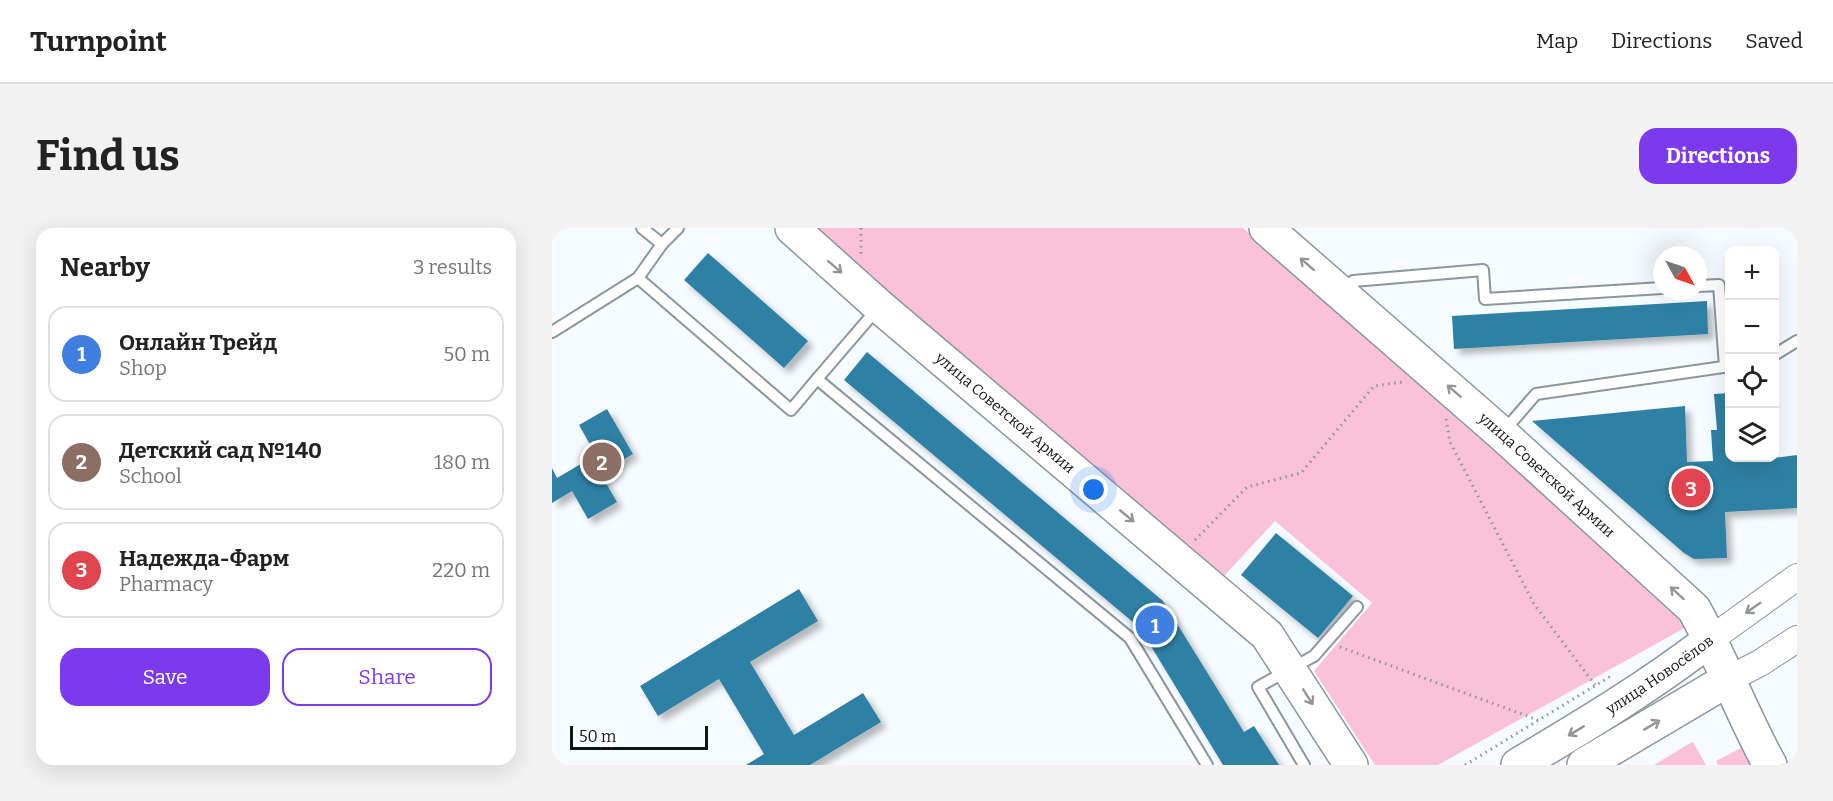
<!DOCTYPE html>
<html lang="en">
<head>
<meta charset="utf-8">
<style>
  :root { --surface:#fff; --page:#f2f2f2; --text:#222; --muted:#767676; --line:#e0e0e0; --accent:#7c3aed }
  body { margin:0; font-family:Bitter,serif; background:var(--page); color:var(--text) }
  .controls { position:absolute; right:18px; top:18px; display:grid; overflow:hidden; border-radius:12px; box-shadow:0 6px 24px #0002 }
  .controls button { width:54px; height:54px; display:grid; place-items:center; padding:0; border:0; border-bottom:2px solid var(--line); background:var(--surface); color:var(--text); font:30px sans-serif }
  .compass { position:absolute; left:1101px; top:18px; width:54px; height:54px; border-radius:50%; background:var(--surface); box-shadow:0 6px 24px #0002; rotate:130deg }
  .scale { position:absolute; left:18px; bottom:15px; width:138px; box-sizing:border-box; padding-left:6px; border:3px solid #101517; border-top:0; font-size:16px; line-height:21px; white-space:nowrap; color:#101517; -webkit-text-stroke:4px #fff; paint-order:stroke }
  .you { position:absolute; left:542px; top:262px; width:21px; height:21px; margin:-15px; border:4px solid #fff; border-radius:50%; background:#1a73e8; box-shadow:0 0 0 9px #1a73e833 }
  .badge { display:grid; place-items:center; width:39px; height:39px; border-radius:50%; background:var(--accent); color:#fff; font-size:20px; font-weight:700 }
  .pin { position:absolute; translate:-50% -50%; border:3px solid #fff; box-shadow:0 2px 6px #0006 }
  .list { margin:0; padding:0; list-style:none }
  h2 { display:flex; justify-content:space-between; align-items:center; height:78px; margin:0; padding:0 24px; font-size:26px }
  h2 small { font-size:20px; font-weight:400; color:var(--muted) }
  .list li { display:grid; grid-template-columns:39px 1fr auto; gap:18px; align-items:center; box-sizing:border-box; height:96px; margin:0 12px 12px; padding:0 12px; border:2px solid var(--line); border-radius:18px }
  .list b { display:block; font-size:22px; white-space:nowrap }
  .list p { margin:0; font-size:20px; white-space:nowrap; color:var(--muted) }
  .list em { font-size:20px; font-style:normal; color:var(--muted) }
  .actions { display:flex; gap:12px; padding:18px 24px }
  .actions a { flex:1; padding:14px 0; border:2px solid var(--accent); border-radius:18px; text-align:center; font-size:21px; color:var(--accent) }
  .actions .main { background:var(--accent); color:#fff }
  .icon { flex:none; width:33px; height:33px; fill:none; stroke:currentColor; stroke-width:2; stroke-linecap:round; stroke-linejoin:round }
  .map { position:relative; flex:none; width:1245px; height:537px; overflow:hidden; border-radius:18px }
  header { display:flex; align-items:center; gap:36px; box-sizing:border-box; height:84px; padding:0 30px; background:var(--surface); border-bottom:2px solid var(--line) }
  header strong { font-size:28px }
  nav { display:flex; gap:33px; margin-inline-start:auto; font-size:21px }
  .intro { display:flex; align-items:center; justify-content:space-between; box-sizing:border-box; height:144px; padding:0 36px }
  h1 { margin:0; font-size:42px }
  .button { padding:15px 27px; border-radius:18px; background:var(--accent); color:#fff; font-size:21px; font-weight:700 }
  main { display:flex; gap:36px; padding:0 36px }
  aside { flex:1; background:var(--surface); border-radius:18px; box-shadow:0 6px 24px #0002 }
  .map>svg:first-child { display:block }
  .green { fill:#fbc1d9 }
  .building { fill:#2f81a4; filter:url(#shadow) }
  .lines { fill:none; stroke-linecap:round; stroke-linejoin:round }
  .service-casing { stroke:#8a979e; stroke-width:14 }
  .tertiary-casing { stroke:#8a979e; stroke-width:28 }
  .primary-casing { stroke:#8a979e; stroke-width:36 }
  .path { stroke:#8f9497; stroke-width:3; stroke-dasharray:1.5 4.5; stroke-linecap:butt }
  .service { stroke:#fff; stroke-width:10 }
  .tertiary { stroke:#fff; stroke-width:26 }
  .primary { stroke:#fff; stroke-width:33 }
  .oneway { stroke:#939697 }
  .labels { text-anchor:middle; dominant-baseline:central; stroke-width:6; stroke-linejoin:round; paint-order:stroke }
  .street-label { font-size:15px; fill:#101517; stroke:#fff }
</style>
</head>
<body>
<header>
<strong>Turnpoint</strong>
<nav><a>Map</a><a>Directions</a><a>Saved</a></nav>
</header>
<div class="intro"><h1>Find us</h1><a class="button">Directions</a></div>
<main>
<aside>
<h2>Nearby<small>3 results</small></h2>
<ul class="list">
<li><span class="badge" style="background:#3f7fe0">1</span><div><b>Онлайн Трейд</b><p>Shop</p></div><em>50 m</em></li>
<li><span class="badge" style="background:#8d6e63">2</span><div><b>Детский сад №140</b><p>School</p></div><em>180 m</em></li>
<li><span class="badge" style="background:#e0444e">3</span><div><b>Надежда-Фарм</b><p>Pharmacy</p></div><em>220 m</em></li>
</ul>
<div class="actions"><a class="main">Save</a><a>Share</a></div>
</aside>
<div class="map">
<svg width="1245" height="537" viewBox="0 0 1245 537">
  <defs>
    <filter id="shadow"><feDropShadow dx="5.5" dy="5.5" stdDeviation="3" flood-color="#0004"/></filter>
  </defs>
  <rect width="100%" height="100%" fill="#f6fbff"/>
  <g class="green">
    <path d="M 258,0 L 691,0 L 1133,385 L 1138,397 L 886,537 L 823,537 L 762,443 L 820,375 L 723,293 L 672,348 Z"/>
    <path d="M 1141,514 L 1154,537 L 1102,537 L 1140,514 Z"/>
    <path d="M 1189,520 L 1198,537 L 1166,537 L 1164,533 Z"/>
  </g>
  <g class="building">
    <path d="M 156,25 L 256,113 L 232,140 L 132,52 Z"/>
    <path d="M 1155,73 L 1156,106 L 902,121 L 900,88 Z"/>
    <path d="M 315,124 L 611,373 L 692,504 L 702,498 L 727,537 L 671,537 L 588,400 L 292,152 Z"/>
    <path d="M 1178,165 L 1178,230 L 1222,230 L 1245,227 L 1245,280 L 1173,284 L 1175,330 L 1142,331 L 1132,325 L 980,193 L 1133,178 L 1135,234 L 1161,233 L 1159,202 L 1165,202 L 1162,166 Z"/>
    <path d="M 55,181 L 81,226 L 48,245 L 65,274 L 36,291 L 20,263 L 0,275 L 0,240 L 5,250 L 44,227 L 27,197 Z"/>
    <path d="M 724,305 L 801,368 L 766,410 L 689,347 Z"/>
    <path d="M 247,361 L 266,393 L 198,434 L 242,507 L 311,465 L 329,494 L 258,537 L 194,537 L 212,526 L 167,451 L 106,488 L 88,458 Z"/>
  </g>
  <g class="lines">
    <g class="service-casing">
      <g id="service">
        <path d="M 90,0 L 110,16"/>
        <path d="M 86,50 L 239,182 L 265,151"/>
        <path d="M 1146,58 L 1167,57 L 1173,139"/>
        <path d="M 791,64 L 801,53 L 931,42 L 933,71 L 1110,60"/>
        <path d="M 326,80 L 265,151 L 578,410 L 655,537"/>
        <path d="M 0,104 L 86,50 L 110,16 L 126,0"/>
        <path d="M 1222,127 L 1245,113"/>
        <path d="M 951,204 L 984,166 L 1178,138"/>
        <path d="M 752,537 L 706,459 L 762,428 L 805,379"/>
      </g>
    </g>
    <g class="tertiary-casing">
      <g id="tertiary">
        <path d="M 1159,411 L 1245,349"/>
        <path d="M 1177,451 L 1208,435 L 1245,411"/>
      </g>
    </g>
    <g class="primary-casing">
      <g id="primary">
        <path id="s1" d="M 240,0 L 327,78 L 715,407 L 799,537"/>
        <path id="s2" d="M 714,0 L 950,206 L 1142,381 C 1170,432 1190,486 1218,537"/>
        <path id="s3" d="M 966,537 C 1032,498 1098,458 1159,411"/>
        <path d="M 1032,537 L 1177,451"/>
      </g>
    </g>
    <g class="path">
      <path d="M 309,0 L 309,28"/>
      <path d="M 894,191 L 898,214 L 982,376 L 1043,457"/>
      <path d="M 643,312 L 695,259 L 749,245 L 822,158 L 851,154"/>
      <path d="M 788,419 L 986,492"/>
      <path d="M 913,537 L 1059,448"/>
    </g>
    <use href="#service" class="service"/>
    <use href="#tertiary" class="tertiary"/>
    <use href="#primary" class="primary"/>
  </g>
  <defs><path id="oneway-shaft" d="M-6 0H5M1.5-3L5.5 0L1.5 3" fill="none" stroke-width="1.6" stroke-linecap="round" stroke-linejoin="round" transform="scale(1.5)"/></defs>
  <g class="oneway">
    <use href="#oneway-shaft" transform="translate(755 36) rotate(-139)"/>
    <use href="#oneway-shaft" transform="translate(283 39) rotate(41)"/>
    <use href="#oneway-shaft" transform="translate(902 163) rotate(-139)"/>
    <use href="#oneway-shaft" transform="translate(575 288) rotate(40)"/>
    <use href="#oneway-shaft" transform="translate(1125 365) rotate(-138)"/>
    <use href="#oneway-shaft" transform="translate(1201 380) rotate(145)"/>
    <use href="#oneway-shaft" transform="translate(756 469) rotate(58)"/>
    <use href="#oneway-shaft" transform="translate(1100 497) rotate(-31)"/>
    <use href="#oneway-shaft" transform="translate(1024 503) rotate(149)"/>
  </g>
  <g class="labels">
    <g class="street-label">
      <text stroke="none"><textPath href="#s1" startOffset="282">улица Советской Армии</textPath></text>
      <text stroke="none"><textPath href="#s2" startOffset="374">улица Советской Армии</textPath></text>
      <text stroke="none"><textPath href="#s3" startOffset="168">улица Новосёлов</textPath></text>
    </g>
  </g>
</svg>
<div class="controls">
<button>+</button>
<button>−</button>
<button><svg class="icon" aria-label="locate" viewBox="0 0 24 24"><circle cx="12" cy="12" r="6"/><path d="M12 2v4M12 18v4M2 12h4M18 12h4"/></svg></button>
<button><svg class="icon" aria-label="layers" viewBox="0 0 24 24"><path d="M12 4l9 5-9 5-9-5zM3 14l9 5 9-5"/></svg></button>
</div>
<svg class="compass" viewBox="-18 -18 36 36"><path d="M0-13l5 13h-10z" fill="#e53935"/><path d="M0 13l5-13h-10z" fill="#767676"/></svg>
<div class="scale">50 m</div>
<div class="you"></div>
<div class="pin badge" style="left:603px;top:397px;background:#3f7fe0">1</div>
<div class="pin badge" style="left:50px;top:234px;background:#8d6e63">2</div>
<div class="pin badge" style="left:1139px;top:260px;background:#e0444e">3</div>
</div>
</main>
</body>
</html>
